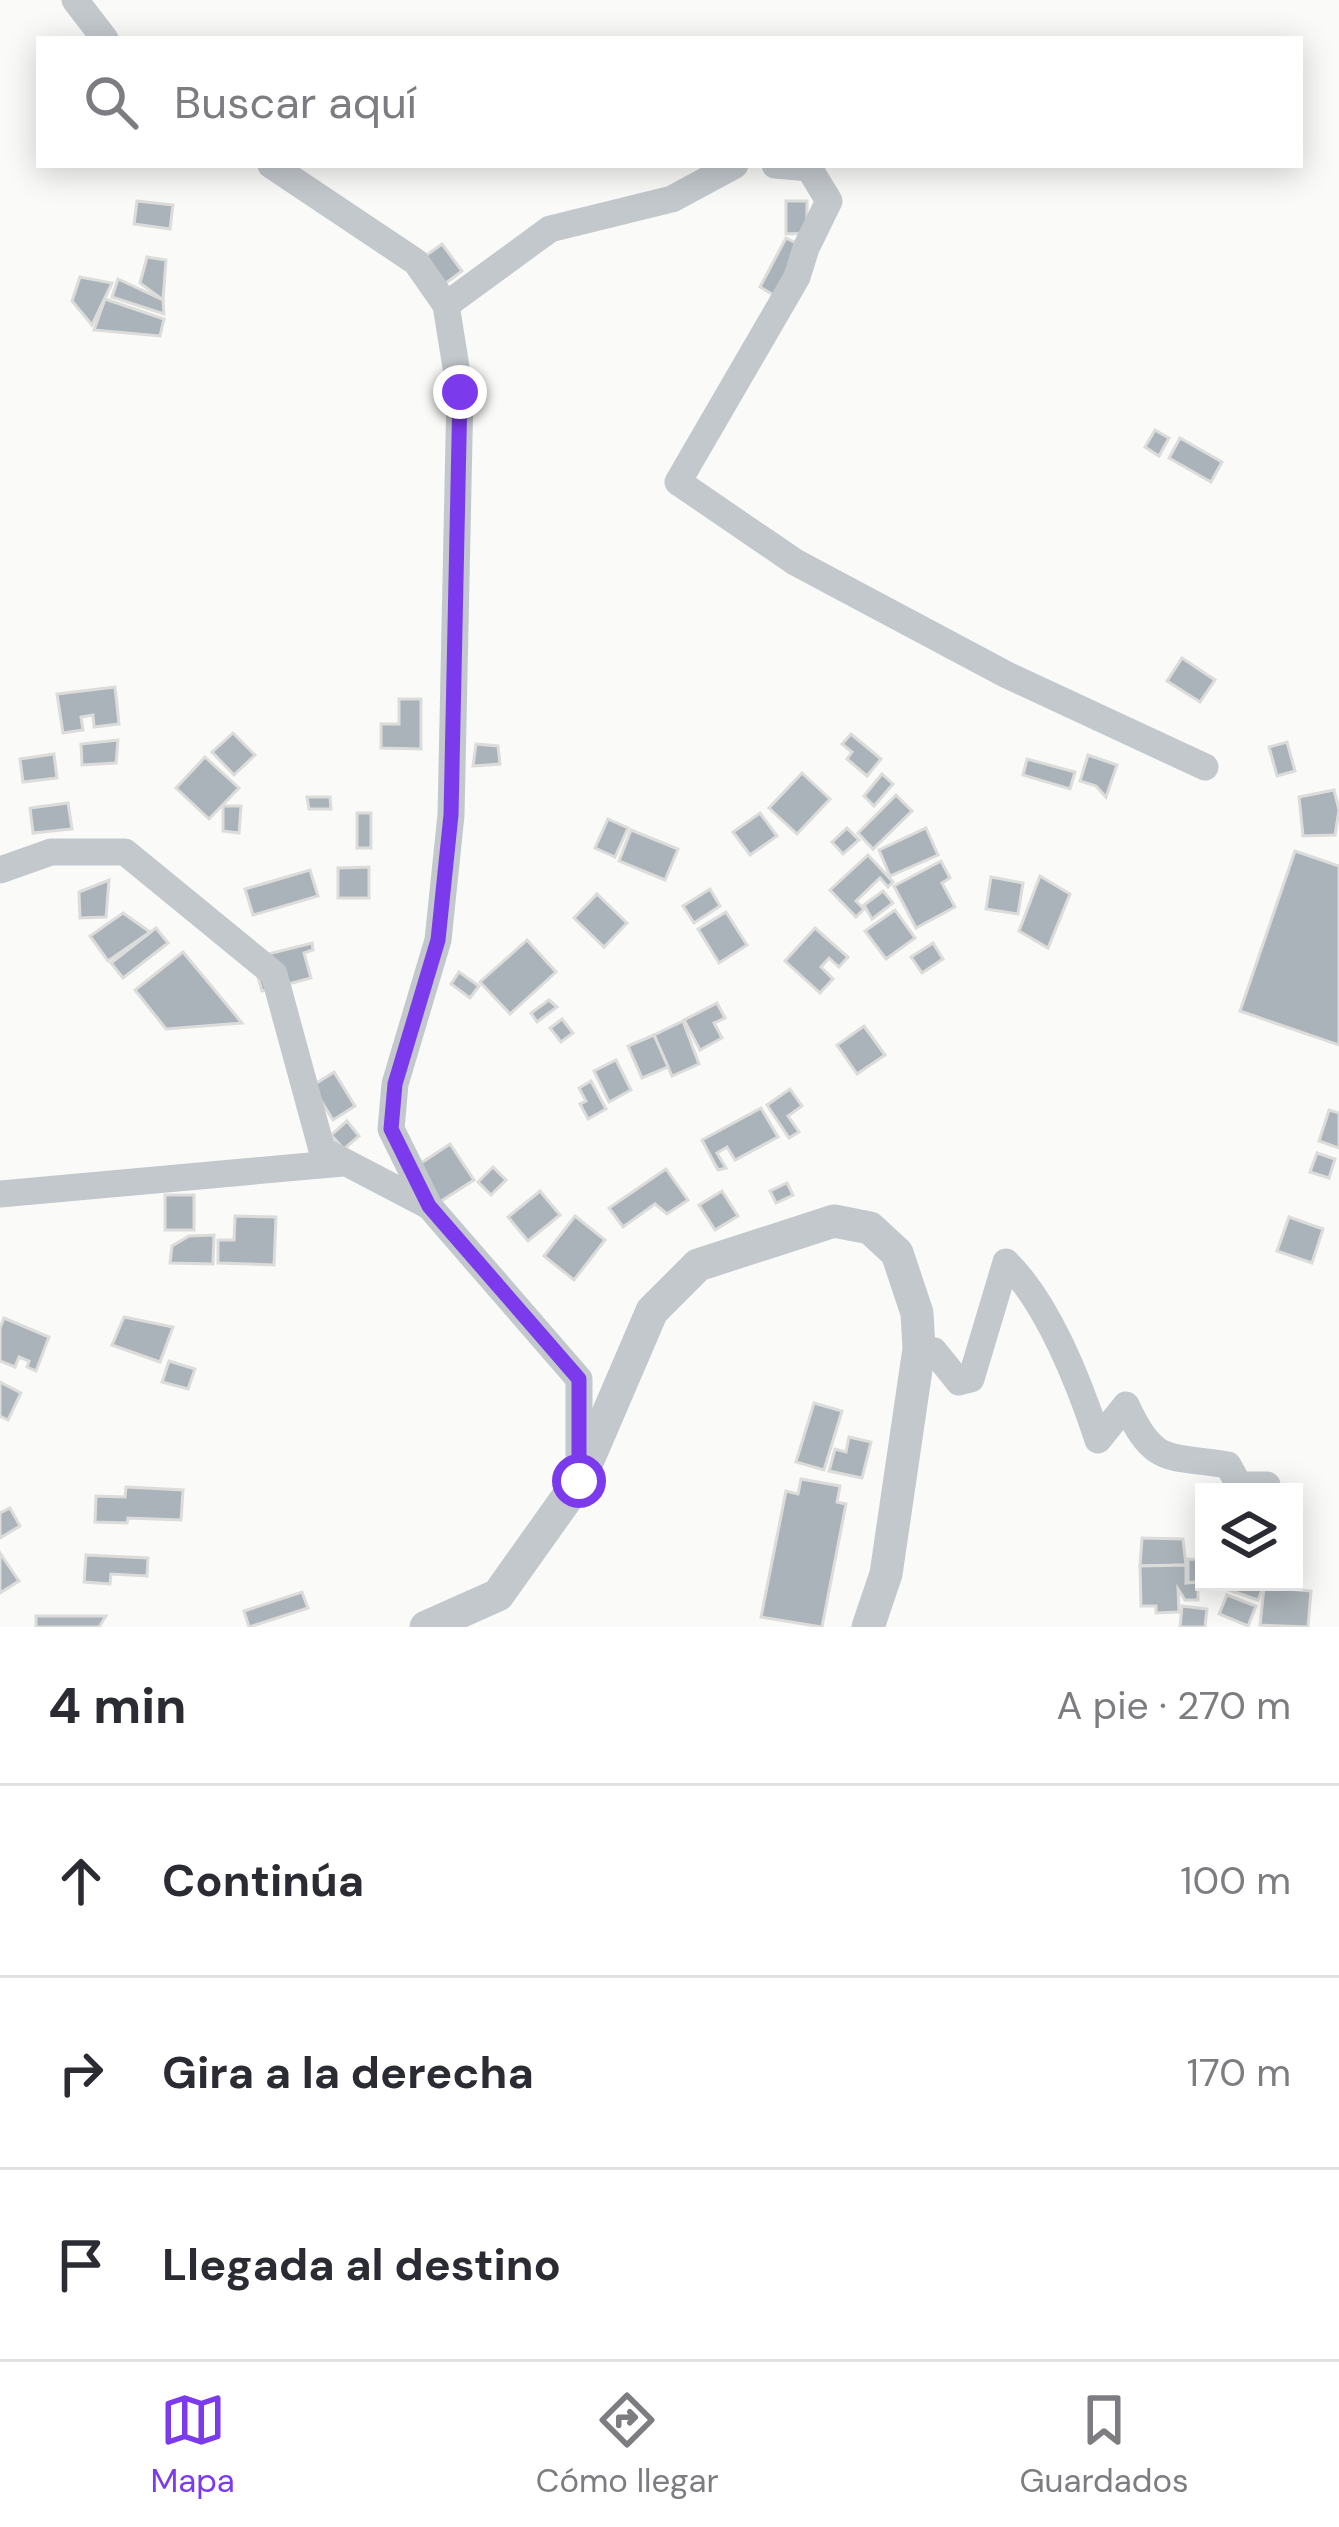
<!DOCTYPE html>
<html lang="es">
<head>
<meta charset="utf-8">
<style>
  :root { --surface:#fff; --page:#f2f2f3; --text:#2b2b33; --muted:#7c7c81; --line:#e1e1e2; --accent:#7c3aed }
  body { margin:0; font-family:"DM Sans",sans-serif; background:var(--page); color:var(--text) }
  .controls { position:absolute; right:36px; bottom:36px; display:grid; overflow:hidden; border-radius:0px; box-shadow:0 6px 30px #0003 }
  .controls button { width:108px; height:108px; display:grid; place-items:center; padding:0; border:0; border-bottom:3px solid var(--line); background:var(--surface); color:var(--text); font:60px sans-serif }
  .stop { position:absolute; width:36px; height:36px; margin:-27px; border:9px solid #7c3aed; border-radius:50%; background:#fff }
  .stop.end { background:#7c3aed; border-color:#fff; box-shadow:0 3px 12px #0008 }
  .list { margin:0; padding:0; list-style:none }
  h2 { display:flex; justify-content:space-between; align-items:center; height:156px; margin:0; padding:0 48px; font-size:51px }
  h2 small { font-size:39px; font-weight:400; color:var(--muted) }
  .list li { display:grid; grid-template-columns:78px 1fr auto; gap:36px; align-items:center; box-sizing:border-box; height:192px; padding:0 48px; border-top:3px solid var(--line) }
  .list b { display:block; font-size:45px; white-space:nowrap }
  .list em { font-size:39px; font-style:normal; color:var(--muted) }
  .icon { flex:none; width:66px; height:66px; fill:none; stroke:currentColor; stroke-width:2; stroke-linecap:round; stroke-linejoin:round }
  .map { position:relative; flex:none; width:1339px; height:1627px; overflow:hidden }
  .search { position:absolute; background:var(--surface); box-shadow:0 6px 30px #0003; left:36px; right:36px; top:36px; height:132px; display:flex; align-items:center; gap:30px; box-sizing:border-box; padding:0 42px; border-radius:0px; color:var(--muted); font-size:45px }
  .sheet { height:732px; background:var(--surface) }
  nav { display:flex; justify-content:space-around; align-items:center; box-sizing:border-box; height:168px; border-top:3px solid var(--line); background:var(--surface); font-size:33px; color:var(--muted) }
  nav a { display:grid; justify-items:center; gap:6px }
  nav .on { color:var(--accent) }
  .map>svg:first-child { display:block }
  .building { fill:#aab3b9; stroke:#dcdcda; stroke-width:3 }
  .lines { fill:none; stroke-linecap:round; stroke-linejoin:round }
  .minor { stroke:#c3c8cc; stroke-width:27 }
  .tertiary { stroke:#c3c8cc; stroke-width:33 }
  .route { stroke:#7c3aed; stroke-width:15 }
</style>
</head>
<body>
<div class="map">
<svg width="1339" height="1627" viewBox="0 0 1339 1627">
  <rect width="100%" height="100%" fill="#fafaf8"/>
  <g class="building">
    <path d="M 137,201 L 173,205 L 170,229 L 134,224 Z"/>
    <path d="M 786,201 L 807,201 L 807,233 L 786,234 Z"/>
    <path d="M 786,238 L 806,248 L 779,298 L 760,287 Z"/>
    <path d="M 442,244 L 462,271 L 442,286 L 421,259 Z"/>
    <path d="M 147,257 L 166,260 L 163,300 L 140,283 Z"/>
    <path d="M 80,277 L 112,283 L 92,325 L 72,301 Z"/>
    <path d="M 118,279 L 163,300 L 164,314 L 112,297 Z"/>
    <path d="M 105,299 L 164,319 L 160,336 L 94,330 Z"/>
    <path d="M 1155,430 L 1169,438 L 1159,456 L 1145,447 Z"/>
    <path d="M 1180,438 L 1222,462 L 1211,482 L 1169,458 Z"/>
    <path d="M 1182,658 L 1215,680 L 1200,702 L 1167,681 Z"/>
    <path d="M 115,687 L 119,724 L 94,727 L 93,715 L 81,717 L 83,730 L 63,733 L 57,694 Z"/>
    <path d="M 399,699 L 421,699 L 421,749 L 381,748 L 381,724 L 399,724 Z"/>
    <path d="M 233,733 L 255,755 L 234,775 L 212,752 Z"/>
    <path d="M 851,734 L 881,759 L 867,776 L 847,759 L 852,752 L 842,744 Z"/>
    <path d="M 118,740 L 116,763 L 82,765 L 81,744 Z"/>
    <path d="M 1287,742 L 1295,771 L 1277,776 L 1269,747 Z"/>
    <path d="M 476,744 L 498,746 L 500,764 L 473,766 Z"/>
    <path d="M 54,754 L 57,778 L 23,782 L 20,759 Z"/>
    <path d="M 1088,755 L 1117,765 L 1106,797 L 1096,786 L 1080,781 Z"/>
    <path d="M 205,757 L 239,788 L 209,819 L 176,788 Z"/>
    <path d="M 1027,759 L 1075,772 L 1070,789 L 1023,775 Z"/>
    <path d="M 802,773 L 830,799 L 797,834 L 769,808 Z"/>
    <path d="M 882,774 L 893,784 L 874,806 L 864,796 Z"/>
    <path d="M 1334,790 L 1339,810 L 1335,835 L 1303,836 L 1299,797 Z"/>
    <path d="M 896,795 L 912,811 L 873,849 L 858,833 Z"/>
    <path d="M 307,797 L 330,797 L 331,809 L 309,809 Z"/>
    <path d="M 68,803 L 72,829 L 33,833 L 30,808 Z"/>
    <path d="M 223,806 L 241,806 L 239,833 L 223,831 Z"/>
    <rect x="357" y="813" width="14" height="35"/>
    <path d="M 760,813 L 777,836 L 750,855 L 733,832 Z"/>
    <path d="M 608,819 L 628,828 L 615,857 L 595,848 Z"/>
    <path d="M 847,828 L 859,840 L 843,854 L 832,842 Z"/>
    <path d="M 926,828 L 938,855 L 890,876 L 879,850 Z"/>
    <path d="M 631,830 L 678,849 L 665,880 L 619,861 Z"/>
    <path d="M 1295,851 L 1339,866 L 1339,1045 L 1240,1011 Z"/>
    <path d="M 868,855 L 893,882 L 888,887 L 880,878 L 856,901 L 864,909 L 856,917 L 830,890 Z"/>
    <path d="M 941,861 L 950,878 L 942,883 L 955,907 L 916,928 L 894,886 Z"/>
    <path d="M 369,867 L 369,898 L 338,898 L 338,868 Z"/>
    <path d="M 310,870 L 318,896 L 253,915 L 245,889 Z"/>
    <path d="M 1040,876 L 1070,894 L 1048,948 L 1019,931 Z"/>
    <path d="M 991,877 L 1023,883 L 1018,914 L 986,909 Z"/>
    <path d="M 109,880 L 106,917 L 80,918 L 79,892 Z"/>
    <path d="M 710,889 L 720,906 L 694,923 L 683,906 Z"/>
    <path d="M 883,891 L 893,903 L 872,919 L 864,905 Z"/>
    <path d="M 597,894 L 627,923 L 604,947 L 574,918 Z"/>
    <path d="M 895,910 L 915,938 L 886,959 L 865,931 Z"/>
    <path d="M 726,912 L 747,945 L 719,963 L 698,929 Z"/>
    <path d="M 123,913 L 150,932 L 108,961 L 90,936 Z"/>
    <path d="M 156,928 L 168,943 L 123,978 L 111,963 Z"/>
    <path d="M 815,928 L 848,957 L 839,967 L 829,958 L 821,967 L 833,979 L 820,993 L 785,961 Z"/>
    <path d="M 527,940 L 556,972 L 510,1014 L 480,982 Z"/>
    <path d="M 312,943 L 313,950 L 304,953 L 311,978 L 262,991 L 254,964 L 264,955 Z"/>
    <path d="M 933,943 L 943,959 L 922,973 L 911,957 Z"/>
    <path d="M 183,952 L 242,1023 L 166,1029 L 135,990 Z"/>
    <path d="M 459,972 L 479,986 L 470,998 L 451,984 Z"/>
    <path d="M 549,1000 L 557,1007 L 537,1022 L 531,1013 Z"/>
    <path d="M 717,1003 L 725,1018 L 714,1023 L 722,1038 L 700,1050 L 684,1020 Z"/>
    <path d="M 562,1019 L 573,1033 L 561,1042 L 550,1028 Z"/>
    <path d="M 683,1021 L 699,1064 L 672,1076 L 654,1035 Z"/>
    <path d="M 864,1026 L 885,1055 L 857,1074 L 837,1045 Z"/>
    <path d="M 654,1035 L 668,1067 L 642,1078 L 628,1046 Z"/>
    <path d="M 616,1060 L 631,1090 L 609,1102 L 594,1071 Z"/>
    <path d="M 334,1072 L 355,1106 L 333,1120 L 312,1086 Z"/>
    <path d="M 591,1081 L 606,1109 L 588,1119 L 580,1104 L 586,1101 L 579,1088 Z"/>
    <path d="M 790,1089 L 802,1106 L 788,1116 L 799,1132 L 789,1138 L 767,1105 Z"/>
    <path d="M 761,1108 L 778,1137 L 735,1160 L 727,1147 L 717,1153 L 726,1168 L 718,1170 L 702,1140 Z"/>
    <path d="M 1329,1110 L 1339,1113 L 1339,1148 L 1319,1141 Z"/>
    <path d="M 347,1121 L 359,1136 L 344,1149 L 331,1135 Z"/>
    <path d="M 450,1144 L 474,1180 L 438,1203 L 415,1167 Z"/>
    <path d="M 1317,1153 L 1335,1159 L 1329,1178 L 1310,1172 Z"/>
    <path d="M 493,1167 L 506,1180 L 491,1195 L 478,1182 Z"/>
    <path d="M 666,1169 L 688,1200 L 667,1214 L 655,1204 L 623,1227 L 609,1208 Z"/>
    <path d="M 787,1183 L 793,1195 L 776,1203 L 770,1191 Z"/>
    <path d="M 540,1191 L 560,1215 L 528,1241 L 508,1217 Z"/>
    <path d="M 722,1191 L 738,1216 L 715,1230 L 699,1205 Z"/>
    <rect x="165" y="1195" width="29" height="35"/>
    <path d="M 235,1216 L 276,1217 L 274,1265 L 218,1263 L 218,1240 L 234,1240 Z"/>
    <path d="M 575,1216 L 605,1240 L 574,1280 L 544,1256 Z"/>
    <path d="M 1289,1217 L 1323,1229 L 1312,1263 L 1277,1251 Z"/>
    <path d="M 214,1235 L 213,1264 L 170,1263 L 172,1246 L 189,1236 Z"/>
    <path d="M 124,1317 L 173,1327 L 160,1362 L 112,1345 Z"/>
    <path d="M 4,1318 L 49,1337 L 36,1371 L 27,1367 L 29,1361 L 19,1357 L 15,1367 L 0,1361 L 0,1328 Z"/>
    <path d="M 169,1361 L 195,1369 L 188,1389 L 162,1382 Z"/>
    <path d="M 0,1382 L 21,1393 L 8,1420 L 0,1416 Z"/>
    <path d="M 814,1403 L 842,1411 L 824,1470 L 796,1462 Z"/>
    <path d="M 849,1437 L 871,1442 L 862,1478 L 829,1471 L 835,1449 L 846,1452 Z"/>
    <path d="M 801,1479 L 840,1486 L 837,1502 L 846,1504 L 822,1627 L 761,1617 L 786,1491 L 798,1494 Z"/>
    <path d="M 126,1487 L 183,1490 L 181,1520 L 128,1518 L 127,1523 L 95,1522 L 96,1496 L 125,1497 Z"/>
    <path d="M 10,1508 L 20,1526 L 0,1538 L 0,1513 Z"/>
    <path d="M 1142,1538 L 1183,1539 L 1186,1565 L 1140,1566 Z"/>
    <path d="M 0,1553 L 19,1581 L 0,1593 Z"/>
    <path d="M 86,1555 L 148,1558 L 147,1576 L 111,1574 L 110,1584 L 84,1582 Z"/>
    <path d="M 1188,1559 L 1204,1560 L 1204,1582 L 1226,1582 L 1225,1587 L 1198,1582 L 1188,1586 Z"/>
    <path d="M 1186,1565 L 1186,1583 L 1198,1582 L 1198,1600 L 1185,1600 L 1178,1589 L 1179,1612 L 1156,1613 L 1156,1606 L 1141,1606 L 1140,1566 Z"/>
    <path d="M 1232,1582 L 1265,1582 L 1258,1600 L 1229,1590 Z"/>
    <path d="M 1264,1587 L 1311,1591 L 1308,1627 L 1260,1625 Z"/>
    <path d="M 302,1592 L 308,1608 L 249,1627 L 244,1611 Z"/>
    <path d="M 1227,1595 L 1256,1606 L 1248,1626 L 1219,1614 Z"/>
    <path d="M 1182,1606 L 1207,1609 L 1205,1627 L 1180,1627 Z"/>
    <path d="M 36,1616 L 106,1616 L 99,1627 L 36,1627 Z"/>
  </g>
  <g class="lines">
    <g class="minor">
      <path d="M 75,0 L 105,39"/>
      <path d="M 271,165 L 416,262 L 446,305 L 460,392 L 451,815 L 438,940 L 395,1084 L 391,1129 L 429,1206 L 579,1379 L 579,1471"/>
      <path d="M 775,165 L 809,168 L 829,201 L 806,248 L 797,277 L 678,482 L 795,562 L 1007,675 L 1205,767"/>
      <path d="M 446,305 L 550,229 L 672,199 L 735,165"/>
      <path d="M 0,870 L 51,852 L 125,852 L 274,974 L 322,1150 L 429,1206"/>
      <path d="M 0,1194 L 343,1163"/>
      <path d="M 919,1349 L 934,1351 L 959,1382 L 971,1379 L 1006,1262 C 1048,1303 1080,1385 1098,1440 L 1126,1405 C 1154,1466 1167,1455 1228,1465 L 1239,1485 L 1267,1485"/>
    </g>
    <path class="tertiary" d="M 426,1627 L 498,1595 L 579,1481 L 652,1311 L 698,1265 L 834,1221 L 870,1228 L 897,1253 L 917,1313 L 919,1349 L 886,1574 L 868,1627"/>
  </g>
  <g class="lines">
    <path class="route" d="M 460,392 L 451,815 L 438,940 L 395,1084 L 391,1129 L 429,1206 L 579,1379 L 579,1481"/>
  </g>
</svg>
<div class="controls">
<button><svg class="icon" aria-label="layers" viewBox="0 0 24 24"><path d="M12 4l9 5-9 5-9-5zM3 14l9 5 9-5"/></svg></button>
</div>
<div class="stop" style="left:579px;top:1481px"></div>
<div class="stop end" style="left:460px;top:392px"></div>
<div class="search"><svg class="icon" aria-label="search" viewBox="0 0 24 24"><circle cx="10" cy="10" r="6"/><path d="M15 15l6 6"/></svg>Buscar aquí</div>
</div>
<section class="sheet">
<h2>4 min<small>A pie · 270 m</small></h2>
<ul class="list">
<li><svg class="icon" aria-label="ahead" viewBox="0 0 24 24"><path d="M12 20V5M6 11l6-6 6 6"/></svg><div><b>Continúa</b></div><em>100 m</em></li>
<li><svg class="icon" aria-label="right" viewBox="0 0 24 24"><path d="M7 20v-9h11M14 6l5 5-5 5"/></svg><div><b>Gira a la derecha</b></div><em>170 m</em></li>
<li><svg class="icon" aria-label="arrive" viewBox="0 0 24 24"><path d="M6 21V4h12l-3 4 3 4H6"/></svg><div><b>Llegada al destino</b></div></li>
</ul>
</section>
<nav>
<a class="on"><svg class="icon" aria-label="map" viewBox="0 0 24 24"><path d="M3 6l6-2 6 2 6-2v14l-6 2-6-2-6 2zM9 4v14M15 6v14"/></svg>Mapa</a>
<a><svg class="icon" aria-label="directions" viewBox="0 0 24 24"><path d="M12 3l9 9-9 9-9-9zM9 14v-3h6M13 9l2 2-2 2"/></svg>Cómo llegar</a>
<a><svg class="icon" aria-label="saved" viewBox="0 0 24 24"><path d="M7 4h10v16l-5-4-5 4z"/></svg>Guardados</a>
</nav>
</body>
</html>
